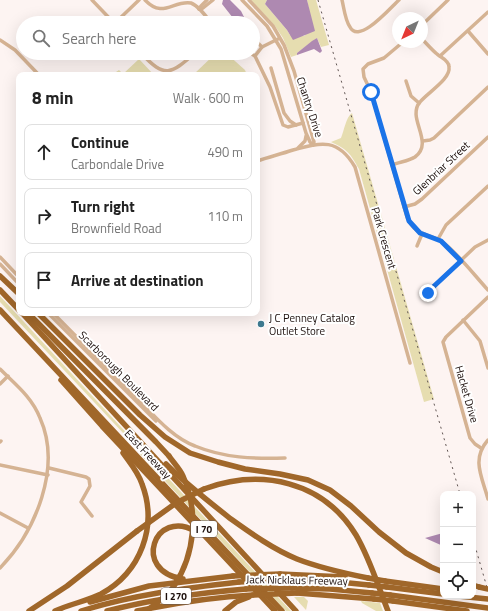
<!DOCTYPE html>
<html lang="en">
<head>
<meta charset="utf-8">
<style>
  :root { --surface:#fff; --page:#f2f2f2; --text:#222; --muted:#767676; --line:#e0e0e0 }
  body { margin:0; font-family:"Titillium Web",sans-serif; background:var(--page); color:var(--text) }
  .controls { position:absolute; right:12px; bottom:12px; display:grid; overflow:hidden; border-radius:8px; box-shadow:0 4px 16px #0002 }
  .controls button { width:36px; height:36px; display:grid; place-items:center; padding:0; border:0; border-bottom:1px solid var(--line); background:var(--surface); color:var(--text); font:20px sans-serif }
  .compass { position:absolute; left:392px; top:12px; width:36px; height:36px; border-radius:50%; background:var(--surface); box-shadow:0 4px 16px #0002; rotate:223deg }
  .stop { position:absolute; width:12px; height:12px; margin:-9px; border:3px solid #1a73e8; border-radius:50%; background:#fff }
  .stop.end { background:#1a73e8; border-color:#fff; box-shadow:0 1px 4px #0008 }
  .list { margin:0; padding:0; list-style:none }
  h2 { display:flex; justify-content:space-between; align-items:center; height:52px; margin:0; padding:0 16px; font-size:17px }
  h2 small { font-size:13px; font-weight:400; color:var(--muted) }
  .list li { display:grid; grid-template-columns:26px 1fr auto; gap:12px; align-items:center; box-sizing:border-box; height:56px; margin:0 8px 8px; padding:0 8px; border:1px solid var(--line); border-radius:8px }
  .list b { display:block; font-size:15px; white-space:nowrap }
  .list p { margin:0; font-size:13px; white-space:nowrap; color:var(--muted) }
  .list em { font-size:13px; font-style:normal; color:var(--muted) }
  .icon { flex:none; width:22px; height:22px; fill:none; stroke:currentColor; stroke-width:2; stroke-linecap:round; stroke-linejoin:round }
  .map { position:relative; flex:none; width:488px; height:611px; overflow:hidden }
  .search { position:absolute; background:var(--surface); box-shadow:0 4px 16px #0002; left:16px; top:16px; width:244px; height:44px; display:flex; align-items:center; gap:10px; box-sizing:border-box; padding:0 14px; border-radius:22px; color:var(--muted); font-size:15px }
  .panel { position:absolute; background:var(--surface); box-shadow:0 4px 16px #0002; left:16px; top:72px; width:244px; height:244px; border-radius:8px }
  .map>svg:first-child { display:block }
  .green { fill:#e6ddb0 }
  .water { fill:#ae89b1 }
  .lines { fill:none; stroke-linecap:round; stroke-linejoin:round }
  .minor { stroke:#d5b393; stroke-width:3.5 }
  .highway { stroke:#a0672a; stroke-width:5.5 }
  .rail { stroke:#615553; stroke-width:1; stroke-dasharray:2 4; stroke-linecap:butt }
  .highway-bridge { stroke:#a0672a; stroke-width:5.5 }
  .route { stroke:#1a73e8; stroke-width:5 }
  .poi-dot { fill:#3e7b91; stroke:#fff; stroke-width:1.5 }
  .labels { text-anchor:middle; dominant-baseline:central; stroke-width:4; stroke-linejoin:round; paint-order:stroke }
  .shield { fill:#fff; stroke:#5f5654; stroke-width:1 }
  .shield-label { font-size:10px; font-weight:bold; fill:#1b0e0b }
  .street-label { font-size:11px; fill:#1b0e0b; stroke:#fff }
  .poi-label { font-size:11px; fill:#1b0e0b; stroke:#fff; text-anchor:start }
</style>
</head>
<body>
<div class="map">
<svg width="488" height="611" viewBox="0 0 488 611">
  <rect width="100%" height="100%" fill="#fdf4f2"/>
  <g class="green">
    <path d="M 251,0 L 267,0 L 265,4 L 287,30 L 290,35 L 304,36 L 309,32 L 309,10 L 307,0 L 316,0 L 329,45 L 321,47 L 317,38 L 297,53 L 297,55 L 291,57 L 283,38 L 275,26 Z"/>
    <path d="M 216,53 L 226,53 L 245,70 L 247,75 L 193,75 Z"/>
    <path d="M 139,59 L 154,75 L 118,75 L 116,72 L 119,70 L 123,74 Z"/>
    <path d="M 352,113 L 434,399 L 424,402 L 359,169 C 350,153 348,150 331,142 L 341,138 C 344,131 346,117 352,113 Z"/>
    <path d="M 0,296 L 291,611 L 286,611 L 139,453 L 140,451 L 0,302 Z"/>
    <path d="M 294,597 L 304,597 L 308,601 L 306,610 Z"/>
    <path d="M 361,601 L 380,603 L 383,611 L 376,611 L 362,603 Z"/>
  </g>
  <g class="water">
    <path d="M 223,0 L 230,0 L 241,11 L 244,17 L 242,23 L 234,23 L 233,18 L 222,4 Z"/>
    <path d="M 267,0 L 307,0 L 315,31 L 293,40 L 287,30 L 265,4 Z"/>
    <path d="M 317,38 L 322,51 L 320,53 L 314,49 L 297,55 L 297,53 L 312,41 Z"/>
    <path d="M 443,533 L 443,546 L 425,538 Z"/>
  </g>
  <g class="lines">
    <g class="minor">
      <path d="M 92,0 L 114,23"/>
      <path d="M 145,0 C 163,19 173,0 191,3 C 199,6 206,16 211,23"/>
      <path d="M 242,0 L 267,26 L 281,49 L 306,133 L 310,142 L 313,145"/>
      <path d="M 249,0 L 273,26 L 284,45 L 294,71 L 314,142 L 313,145"/>
      <path d="M 342,0 C 344,8 345,20 350,27 C 359,45 391,7 399,0"/>
      <path d="M 199,9 L 203,8 L 213,0"/>
      <path d="M 199,9 L 201,6 L 207,0"/>
      <path d="M 115,23 L 139,0"/>
      <path d="M 422,25 L 448,0"/>
      <path d="M 468,31 L 488,54"/>
      <path d="M 0,40 L 15,50 L 39,75"/>
      <path d="M 403,42 L 384,58 L 368,64 L 363,69 L 364,77 L 371,92 L 407,217 C 416,237 426,232 441,241 C 456,251 475,276 488,290"/>
      <path d="M 253,43 L 256,41 L 262,47"/>
      <path d="M 141,53 C 165,79 171,74 195,53"/>
      <path d="M 250,53 L 255,56 L 262,47 L 278,39"/>
      <path d="M 255,56 L 270,87 L 283,125 L 288,127 L 303,123"/>
      <path d="M 440,56 L 488,12"/>
      <path d="M 271,68 L 284,113 L 290,121 L 296,125"/>
      <path d="M 406,81 L 411,96 L 419,103"/>
      <path d="M 423,141 L 430,140 L 434,138 L 488,87"/>
      <path d="M 298,148 L 305,141 L 306,136"/>
      <path d="M 257,161 C 269,157 281,154 293,150 C 322,142 338,138 355,167 L 410,363"/>
      <path d="M 392,165 C 399,162 409,161 415,157 C 435,142 406,118 420,102 C 427,93 451,79 449,67 C 449,65 448,63 447,62 C 444,58 440,57 437,54 C 432,50 427,44 422,39"/>
      <path d="M 404,207 L 415,204 L 422,199 L 488,137"/>
      <path d="M 438,239 L 446,225 L 488,186"/>
      <path d="M 417,246 L 422,234"/>
      <path d="M 0,257 L 19,277"/>
      <path d="M 0,264 L 19,284"/>
      <path d="M 427,300 L 428,293 L 432,288 L 475,247 L 488,240"/>
      <path d="M 48,313 L 156,421"/>
      <path d="M 53,313 C 80,340 107,368 135,396 C 153,414 171,437 195,446 C 224,458 254,459 285,458"/>
      <path d="M 463,320 L 480,341 L 488,368"/>
      <path d="M 0,369 C 15,384 32,397 40,418 C 62,467 36,531 0,568"/>
      <path d="M 0,384 L 8,376"/>
      <path d="M 488,440 C 471,459 482,477 488,499"/>
      <path d="M 0,442 L 1,441"/>
      <path d="M 481,448 L 475,444 L 470,438 L 443,342 L 446,337 L 488,297"/>
      <path d="M 0,465 L 48,475"/>
      <path d="M 49,468 L 86,477 L 89,479 L 90,486 L 81,502 L 92,516"/>
      <path d="M 0,513 L 28,528"/>
    </g>
    <g class="highway">
      <path d="M 0,276 L 19,294"/>
      <path d="M 0,290 L 19,310"/>
      <path d="M 0,310 L 282,611"/>
      <path d="M 22,313 L 296,611"/>
      <path d="M 28,313 L 156,442 L 169,456"/>
      <path d="M 38,313 L 140,415 L 165,437 L 190,453 L 218,462 L 245,469 L 280,474 L 308,480 L 330,490 L 351,506 L 379,532 L 406,553 L 431,567 L 443,572"/>
      <path d="M 61,380 L 102,426 L 275,611"/>
      <path d="M 166,464 C 186,484 208,501 231,519 C 252,534 273,549 297,559 C 320,568 343,573 368,578"/>
      <path d="M 204,489 C 261,468 323,481 356,535 C 370,559 378,586 388,611"/>
      <path d="M 280,574 L 345,577"/>
      <path d="M 183,579 C 131,571 155,508 195,531"/>
      <path d="M 285,580 L 329,581 L 369,585"/>
      <path d="M 385,581 L 443,589"/>
      <path d="M 473,585 L 479,587"/>
      <path d="M 387,587 L 443,594"/>
      <path d="M 292,588 L 330,589 L 372,593"/>
      <path d="M 297,593 L 374,599"/>
      <path d="M 390,595 L 488,608"/>
      <path d="M 458,596 L 488,599"/>
      <path d="M 393,601 L 467,611"/>
      <path d="M 90,602 L 149,586 L 233,576"/>
      <path d="M 29,611 L 67,586 L 137,531"/>
      <path d="M 55,611 C 70,604 87,601 101,594 C 141,572 158,526 142,484 C 138,472 130,463 123,453"/>
      <path d="M 81,611 C 132,595 186,588 239,582"/>
      <path d="M 107,611 C 153,599 198,593 246,589"/>
      <path d="M 137,611 C 175,603 214,597 253,595"/>
      <path d="M 225,611 L 236,602 L 249,597"/>
    </g>
    <g class="rail">
      <path d="M 318,0 L 460,494"/>
      <path d="M 473,539 L 488,591"/>
    </g>
    <g class="highway-bridge">
      <path d="M 137,531 L 176,503 L 204,489"/>
      <path d="M 233,576 L 280,574"/>
      <path d="M 368,578 L 385,581"/>
      <path d="M 239,582 L 285,580"/>
      <path d="M 369,585 L 387,587"/>
      <path d="M 479,587 L 488,589"/>
      <path d="M 246,589 L 292,588"/>
      <path d="M 372,593 L 390,595"/>
      <path d="M 253,595 L 297,593"/>
      <path d="M 374,599 L 393,601"/>
      <path d="M 146,611 C 156,604 167,596 174,586 C 195,554 199,512 183,476 C 180,469 173,462 169,456"/>
    </g>
  </g>
  <g class="lines">
    <path class="route" d="M 371,92 L 409,221 L 420,233 L 441,241 L 461,261 L 432,288 L 428,293"/>
  </g>
  <circle class="poi-dot" cx="261" cy="324" r="4"/>
  <g class="labels">
    <g class="shield">
      <rect x="191" y="521" width="26" height="16" rx="3"/>
      <rect x="161" y="588" width="30" height="16" rx="3"/>
    </g>
    <g class="shield-label">
      <text x="204" y="529">I 70</text>
      <text x="176" y="596">I 270</text>
    </g>
    <g class="street-label">
      <text transform="translate(310 107) rotate(72)">Chantry Drive</text>
      <text transform="translate(441 168) rotate(-43)">Glenbriar Street</text>
      <text transform="translate(384 238) rotate(74)">Park Crescent</text>
      <text transform="translate(119 371) rotate(45)">Scarborough Boulevard</text>
      <text transform="translate(467 394) rotate(74)">Hacket Drive</text>
      <text transform="translate(148 454) rotate(47)">East Freeway</text>
      <text transform="translate(297 580) rotate(1)">Jack Nicklaus Freeway</text>
    </g>
    <g class="poi-label">
      <text x="269" y="318">J C Penney Catalog<tspan x="269" dy="13">Outlet Store</tspan></text>
    </g>
  </g>
</svg>
<div class="controls">
<button>+</button>
<button>−</button>
<button><svg class="icon" aria-label="locate" viewBox="0 0 24 24"><circle cx="12" cy="12" r="6"/><path d="M12 2v4M12 18v4M2 12h4M18 12h4"/></svg></button>
</div>
<svg class="compass" viewBox="-18 -18 36 36"><path d="M0-13l5 13h-10z" fill="#e53935"/><path d="M0 13l5-13h-10z" fill="#767676"/></svg>
<div class="stop" style="left:371px;top:92px"></div>
<div class="stop end" style="left:428px;top:293px"></div>
<div class="search"><svg class="icon" aria-label="search" viewBox="0 0 24 24"><circle cx="10" cy="10" r="6"/><path d="M15 15l6 6"/></svg>Search here</div>
<section class="panel">
<h2>8 min<small>Walk · 600 m</small></h2>
<ul class="list">
<li><svg class="icon" aria-label="ahead" viewBox="0 0 24 24"><path d="M12 20V5M6 11l6-6 6 6"/></svg><div><b>Continue</b><p>Carbondale Drive</p></div><em>490 m</em></li>
<li><svg class="icon" aria-label="right" viewBox="0 0 24 24"><path d="M7 20v-9h11M14 6l5 5-5 5"/></svg><div><b>Turn right</b><p>Brownfield Road</p></div><em>110 m</em></li>
<li><svg class="icon" aria-label="arrive" viewBox="0 0 24 24"><path d="M6 21V4h12l-3 4 3 4H6"/></svg><div><b>Arrive at destination</b></div></li>
</ul>
</section>
</div>
</body>
</html>
